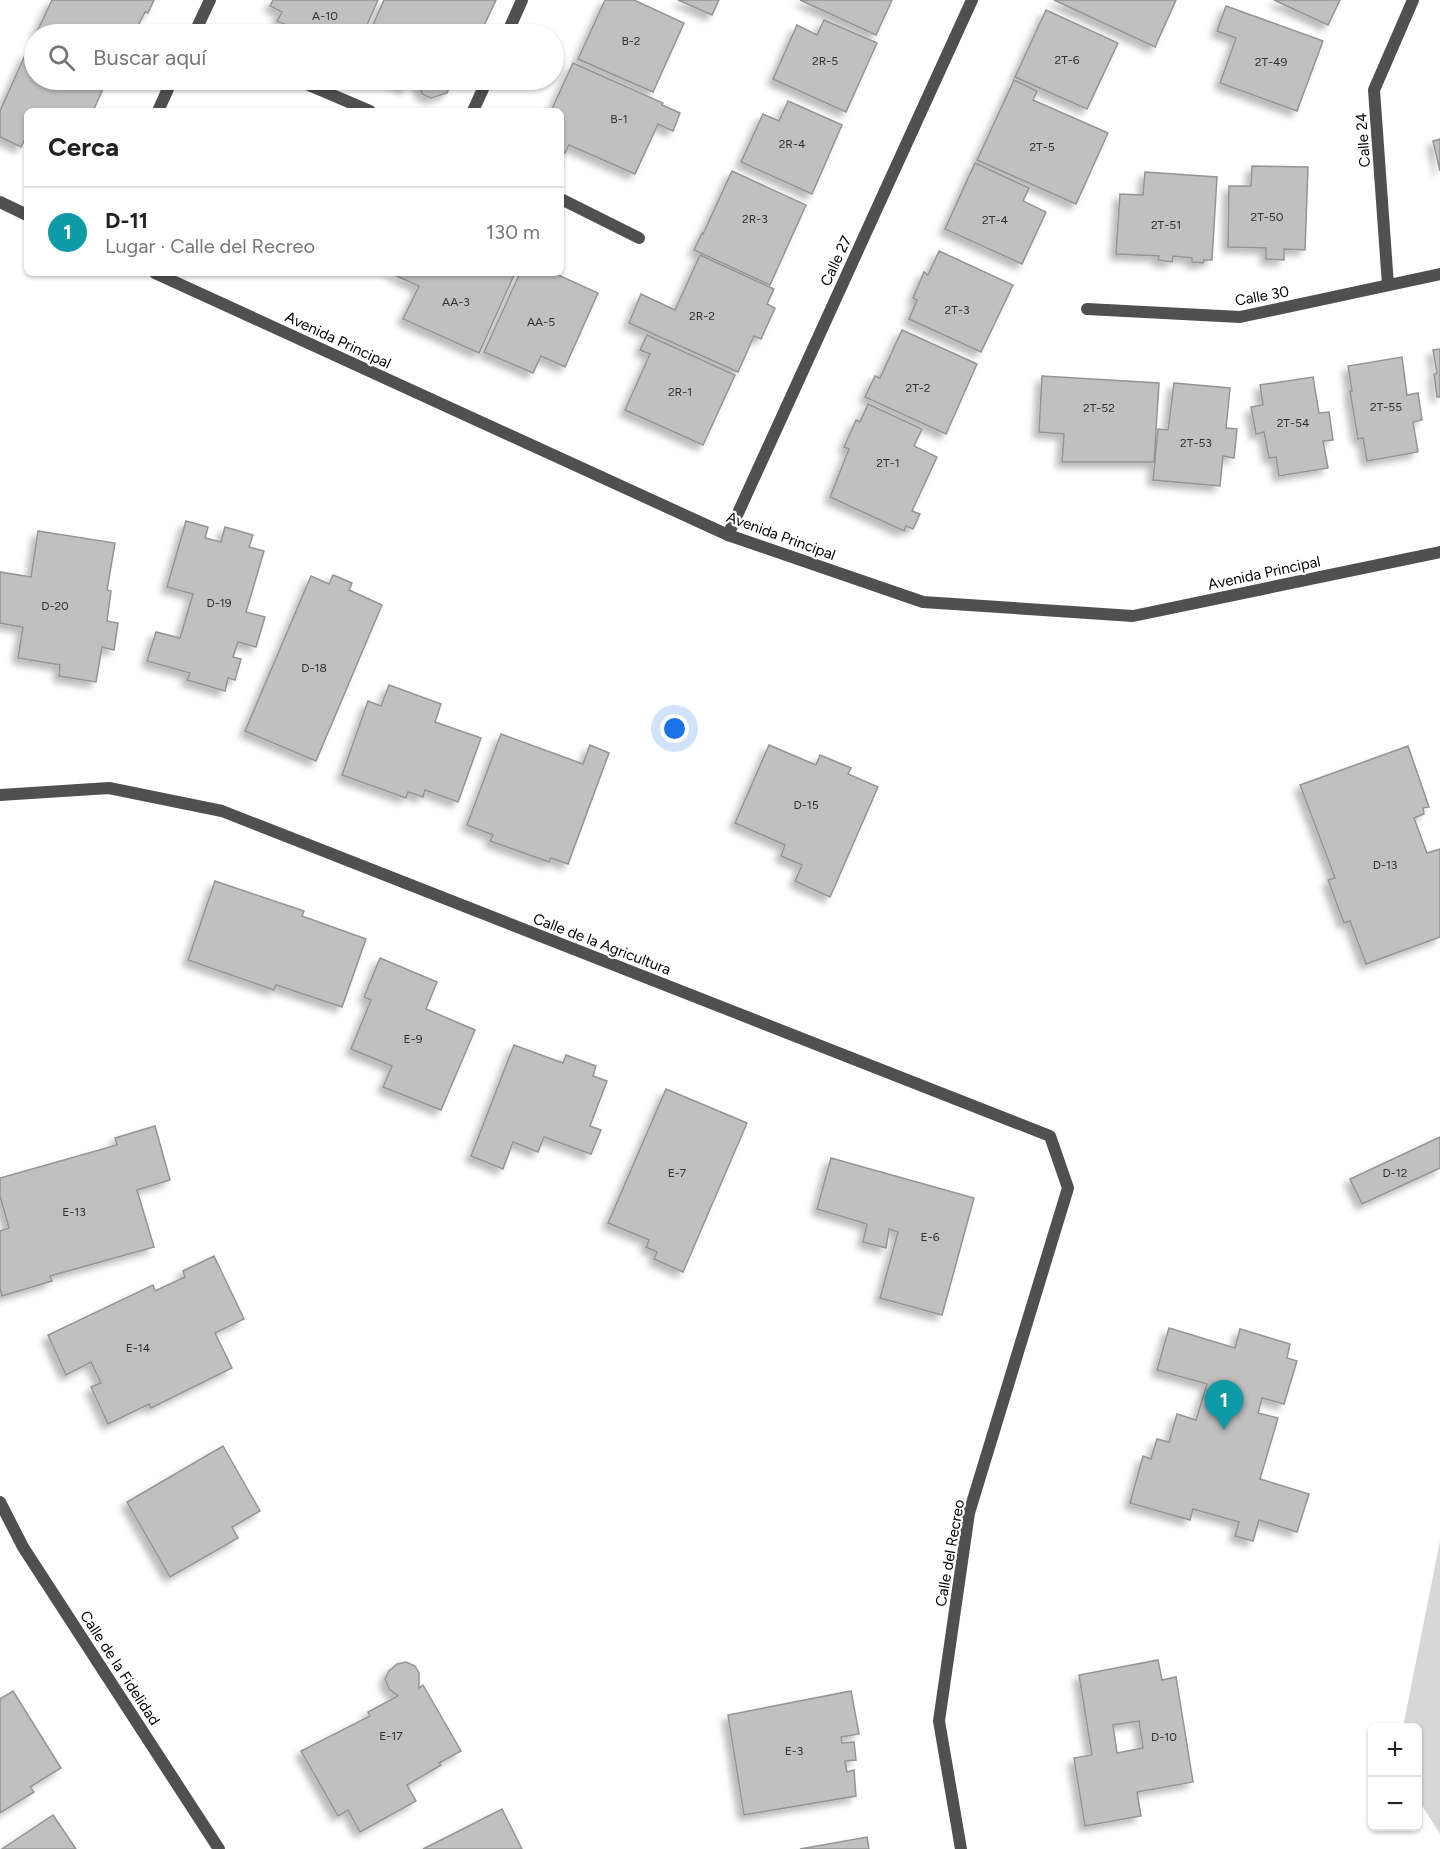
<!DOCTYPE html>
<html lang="es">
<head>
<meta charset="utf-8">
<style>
  :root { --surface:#fff; --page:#f2f2f2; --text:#222; --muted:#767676; --line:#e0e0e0; --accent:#000 }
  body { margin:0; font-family:Figtree,sans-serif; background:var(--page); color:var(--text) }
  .controls { position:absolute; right:18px; bottom:18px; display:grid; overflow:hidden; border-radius:9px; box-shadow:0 2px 4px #0004 }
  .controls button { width:54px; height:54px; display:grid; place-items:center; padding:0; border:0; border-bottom:2px solid var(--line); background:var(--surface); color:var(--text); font:30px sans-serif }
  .you { position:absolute; left:675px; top:729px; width:21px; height:21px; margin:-15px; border:4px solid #fff; border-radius:50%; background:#1a73e8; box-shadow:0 0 0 9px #1a73e833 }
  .badge { display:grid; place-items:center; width:39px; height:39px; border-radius:50%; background:var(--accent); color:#fff; font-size:20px; font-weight:700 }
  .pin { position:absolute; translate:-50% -50px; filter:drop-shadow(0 2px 3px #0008) }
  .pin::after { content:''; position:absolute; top:32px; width:21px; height:18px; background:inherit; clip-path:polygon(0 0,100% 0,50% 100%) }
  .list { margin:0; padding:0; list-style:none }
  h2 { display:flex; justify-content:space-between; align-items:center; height:78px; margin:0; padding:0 24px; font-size:26px }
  h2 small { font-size:20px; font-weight:400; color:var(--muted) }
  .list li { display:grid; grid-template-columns:39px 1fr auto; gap:18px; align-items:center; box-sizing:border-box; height:90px; padding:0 24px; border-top:2px solid var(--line) }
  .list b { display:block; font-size:22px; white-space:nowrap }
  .list p { margin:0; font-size:20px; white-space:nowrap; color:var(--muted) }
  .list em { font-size:20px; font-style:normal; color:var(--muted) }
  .icon { flex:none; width:33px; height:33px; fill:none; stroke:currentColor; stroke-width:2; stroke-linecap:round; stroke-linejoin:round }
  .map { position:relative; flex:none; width:1440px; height:1849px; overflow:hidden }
  .search { position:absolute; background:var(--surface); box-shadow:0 2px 4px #0004; left:24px; top:24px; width:540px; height:66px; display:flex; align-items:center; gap:15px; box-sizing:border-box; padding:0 21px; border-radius:33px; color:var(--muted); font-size:22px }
  .panel { position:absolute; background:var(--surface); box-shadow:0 2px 4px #0004; left:24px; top:108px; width:540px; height:168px; border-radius:9px }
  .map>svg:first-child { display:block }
  .green { fill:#d7d7d7 }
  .building { fill:#c0c0c0; stroke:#949494; stroke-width:1.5; fill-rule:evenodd; filter:url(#shadow) }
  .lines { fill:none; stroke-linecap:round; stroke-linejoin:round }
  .minor { stroke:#505050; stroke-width:12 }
  .labels { text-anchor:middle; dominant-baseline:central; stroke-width:4.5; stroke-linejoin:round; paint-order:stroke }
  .number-label { font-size:12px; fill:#303030 }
  .street-label { font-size:15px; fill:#000; stroke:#fff }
</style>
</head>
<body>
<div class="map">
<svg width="1440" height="1849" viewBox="0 0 1440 1849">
  <defs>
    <filter id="shadow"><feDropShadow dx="-5.5" dy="5.5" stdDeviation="3" flood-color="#0004"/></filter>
  </defs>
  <rect width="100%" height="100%" fill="#fff"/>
  <path class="green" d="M 1440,1541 L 1440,1834 L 1418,1799 L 1418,1728 L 1403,1727 Z"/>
  <g class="building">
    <path d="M 52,0 L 154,0 L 148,13 L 145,12 L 137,28 L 131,25 L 126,34 L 36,34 Z"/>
    <path d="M 273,0 L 378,0 L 363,34 L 306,34 L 277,21 L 282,12 L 270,6 Z"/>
    <path d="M 384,0 L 496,0 L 480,34 L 369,34 Z"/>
    <path d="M 605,0 L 634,0 L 684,23 L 653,92 L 578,59 Z"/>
    <path d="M 678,0 L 719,0 L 712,15 Z"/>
    <path d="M 800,0 L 892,0 L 876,35 Z"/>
    <path d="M 1054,0 L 1176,0 L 1155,47 Z"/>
    <path d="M 1274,0 L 1340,0 L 1328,25 Z"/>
    <path d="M 1226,6 L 1323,41 L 1297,111 L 1220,83 L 1236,38 L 1217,31 Z"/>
    <path d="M 1046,10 L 1118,43 L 1087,109 L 1015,77 Z"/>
    <path d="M 824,20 L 877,43 L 846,112 L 773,79 L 797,25 L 817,35 Z"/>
    <path d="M 26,53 L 34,57 L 34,80 L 83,80 L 103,89 L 93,111 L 27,111 L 27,135 L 21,147 L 0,137 L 0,111 Z"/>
    <path d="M 573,63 L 663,103 L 662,105 L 680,113 L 673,131 L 658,124 L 635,174 L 569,145 L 565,153 L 561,151 L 561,111 L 551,111 Z"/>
    <path d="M 392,80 L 410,80 L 406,88 L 391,81 Z"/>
    <path d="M 412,80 L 453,80 L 447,93 L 431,98 L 422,94 L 418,82 Z"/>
    <path d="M 1014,80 L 1037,91 L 1033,100 L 1108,133 L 1076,204 L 977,160 Z"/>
    <path d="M 788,101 L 842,125 L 812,194 L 741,162 L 763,114 L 779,121 Z"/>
    <path d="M 1440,139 L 1440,171 L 1433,141 Z"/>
    <path d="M 975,163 L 1029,188 L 1023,201 L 1046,212 L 1022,264 L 945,229 Z"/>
    <path d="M 1252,166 L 1308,167 L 1305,250 L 1284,249 L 1284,260 L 1266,259 L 1266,248 L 1228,247 L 1229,186 L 1251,186 Z"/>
    <path d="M 732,171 L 806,205 L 770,285 L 694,250 L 702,233 L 703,234 Z"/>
    <path d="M 1145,172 L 1217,177 L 1212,260 L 1204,260 L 1203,263 L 1192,262 L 1192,258 L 1173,256 L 1172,262 L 1158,260 L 1159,256 L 1116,254 L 1120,194 L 1143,195 Z"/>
    <path d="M 939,251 L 1013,285 L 981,352 L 909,319 L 917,300 L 913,298 L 924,272 L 928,275 Z"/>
    <path d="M 700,255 L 774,289 L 767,304 L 775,308 L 761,339 L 754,336 L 738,372 L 629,323 L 641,294 L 675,310 Z"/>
    <path d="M 390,273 L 515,273 L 479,353 L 403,319 L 419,286 Z"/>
    <path d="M 520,273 L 554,273 L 598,293 L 565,367 L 541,356 L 533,373 L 484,352 Z"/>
    <path d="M 902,330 L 977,364 L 946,434 L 865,397 L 875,376 L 880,378 Z"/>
    <path d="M 647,335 L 735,375 L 703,445 L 625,410 L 650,354 L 640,350 Z"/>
    <path d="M 1440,349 L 1440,397 L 1437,397 L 1434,374 L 1437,373 L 1433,350 Z"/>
    <path d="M 1402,357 L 1407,395 L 1418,393 L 1422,420 L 1413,422 L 1418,452 L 1367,461 L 1363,438 L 1358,439 L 1350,391 L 1352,391 L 1348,366 Z"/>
    <path d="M 1042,376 L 1159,383 L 1154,462 L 1062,462 L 1064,434 L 1039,432 Z"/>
    <path d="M 1313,377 L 1319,413 L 1329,412 L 1333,440 L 1323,441 L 1328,468 L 1279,476 L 1276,457 L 1269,458 L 1264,432 L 1256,434 L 1251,407 L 1263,405 L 1260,385 Z"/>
    <path d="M 1174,383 L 1230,388 L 1226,428 L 1237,429 L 1234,458 L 1223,456 L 1220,486 L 1153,480 L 1158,429 L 1168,430 Z"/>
    <path d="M 868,404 L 922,429 L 914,446 L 937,457 L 912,511 L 920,514 L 913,529 L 906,526 L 904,531 L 830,497 L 849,449 L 844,447 L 856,420 L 860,422 Z"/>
    <path d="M 186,521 L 208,527 L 205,538 L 221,542 L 225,527 L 253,535 L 249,547 L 264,551 L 246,612 L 265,617 L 256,647 L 238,642 L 233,657 L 241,659 L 235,680 L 228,678 L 225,691 L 187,680 L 190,673 L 147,661 L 156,632 L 180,638 L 193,594 L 167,587 Z"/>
    <path d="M 38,531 L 115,543 L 107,590 L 111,591 L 107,621 L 118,623 L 114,650 L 102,647 L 96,682 L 59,676 L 60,665 L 18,658 L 23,627 L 0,623 L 0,572 L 31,577 Z"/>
    <path d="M 333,575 L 352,583 L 349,590 L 382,605 L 316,761 L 245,731 L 311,576 L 329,584 Z"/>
    <path d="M 389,685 L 441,704 L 435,722 L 481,738 L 458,802 L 425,790 L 423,797 L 408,792 L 406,798 L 342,775 L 368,701 L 381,706 Z"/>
    <path d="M 501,734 L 583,764 L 590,745 L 609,753 L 568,864 L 551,858 L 549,862 L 490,841 L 493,835 L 467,825 Z"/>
    <path d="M 769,745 L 816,765 L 820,755 L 851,768 L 848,774 L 878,787 L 830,897 L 795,881 L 802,865 L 781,856 L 785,845 L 735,823 Z"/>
    <path d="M 1408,746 L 1429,807 L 1423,808 L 1424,814 L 1414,818 L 1427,853 L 1440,849 L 1440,937 L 1366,964 L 1350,921 L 1344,923 L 1328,880 L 1335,878 L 1300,785 Z"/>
    <path d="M 215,881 L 304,911 L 302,916 L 366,939 L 342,1007 L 276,985 L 274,990 L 188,960 Z"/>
    <path d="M 380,958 L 437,982 L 426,1009 L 475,1030 L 441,1110 L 383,1087 L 392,1066 L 351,1049 L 371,1000 L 364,997 Z"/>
    <path d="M 514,1045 L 563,1063 L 566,1055 L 596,1066 L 593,1076 L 607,1081 L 590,1126 L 601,1130 L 591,1154 L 544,1137 L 538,1152 L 513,1142 L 503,1169 L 471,1156 Z"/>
    <path d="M 666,1089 L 747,1123 L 683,1272 L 654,1259 L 657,1252 L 646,1247 L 649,1240 L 608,1223 Z"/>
    <path d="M 155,1126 L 170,1180 L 137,1190 L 154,1247 L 50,1276 L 52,1281 L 2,1296 L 0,1288 L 0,1231 L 9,1228 L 0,1196 L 0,1178 L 117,1145 L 115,1138 Z"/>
    <path d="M 1440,1137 L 1440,1168 L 1362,1204 L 1350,1179 Z"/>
    <path d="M 831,1158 L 974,1198 L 942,1315 L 880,1298 L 898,1232 L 889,1229 L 886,1248 L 863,1242 L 867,1224 L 817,1209 Z"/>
    <path d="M 214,1256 L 244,1319 L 215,1333 L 232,1368 L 151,1408 L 149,1404 L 108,1424 L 91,1387 L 101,1383 L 91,1362 L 66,1375 L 48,1335 L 153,1285 L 155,1291 L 185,1277 L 183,1271 Z"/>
    <path d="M 1169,1328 L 1235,1348 L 1240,1329 L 1290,1344 L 1287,1358 L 1297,1361 L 1284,1404 L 1262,1398 L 1258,1413 L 1278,1418 L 1260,1479 L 1309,1494 L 1297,1532 L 1259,1520 L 1253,1541 L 1235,1536 L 1239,1522 L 1193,1509 L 1190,1520 L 1130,1503 L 1143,1456 L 1151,1459 L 1157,1439 L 1169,1442 L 1177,1414 L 1196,1420 L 1207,1384 L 1157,1370 Z"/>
    <path d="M 223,1446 L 260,1511 L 232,1527 L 238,1538 L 170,1577 L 127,1502 Z"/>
    <path d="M 1158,1660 L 1162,1680 L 1176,1677 L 1193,1782 L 1137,1792 L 1141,1816 L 1085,1826 L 1074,1758 L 1092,1755 L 1079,1675 ZM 1139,1721 L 1143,1748 L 1117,1753 L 1113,1725 Z"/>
    <path d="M 406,1662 L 415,1666 L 419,1673 L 419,1688 L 423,1685 L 461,1751 L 439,1763 L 441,1765 L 407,1785 L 416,1801 L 360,1832 L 348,1810 L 338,1816 L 301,1751 L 370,1716 L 368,1712 L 398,1696 L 389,1689 L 385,1679 L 389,1671 L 397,1664 Z"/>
    <path d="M 13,1691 L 61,1768 L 30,1787 L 34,1792 L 0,1813 L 0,1699 Z"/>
    <path d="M 851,1691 L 859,1734 L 841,1737 L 842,1743 L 854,1742 L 856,1760 L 845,1761 L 847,1772 L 854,1770 L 856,1796 L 744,1815 L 728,1715 Z"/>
    <path d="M 502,1809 L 522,1849 L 423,1849 L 451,1835 Z"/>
    <path d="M 53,1815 L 76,1849 L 2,1849 Z"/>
    <path d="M 867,1837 L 869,1849 L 800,1849 Z"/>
  </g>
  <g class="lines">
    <g class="minor">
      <path d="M 194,34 L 210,0"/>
      <path d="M 507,34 L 522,0"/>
      <path d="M 297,80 L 370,111"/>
      <path d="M 158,111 L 172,80"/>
      <path d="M 473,111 L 487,80"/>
      <path d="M 561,199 L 639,238"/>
      <path d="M 0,202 L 27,215"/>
      <path d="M 155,273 L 728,535 L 923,602 L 1133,616 L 1440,552"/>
      <path d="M 1388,285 L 1374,90 L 1413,0"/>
      <path d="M 1087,309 L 1240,317 L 1440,274"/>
      <path d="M 728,535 L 972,0"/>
      <path d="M 0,795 L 109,788 L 222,811 L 1050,1136 L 1068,1188 L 969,1513 L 939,1721 L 961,1849"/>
      <path d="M 0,1502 L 23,1547 L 219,1849"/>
    </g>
  </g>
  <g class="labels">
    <g class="number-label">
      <text x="325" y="16">A-10</text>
      <text x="631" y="41">B-2</text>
      <text x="1067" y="60">2T-6</text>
      <text x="825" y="61">2R-5</text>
      <text x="1271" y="62">2T-49</text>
      <text x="619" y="119">B-1</text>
      <text x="792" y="144">2R-4</text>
      <text x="1042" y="147">2T-5</text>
      <text x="1267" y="217">2T-50</text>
      <text x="755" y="219">2R-3</text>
      <text x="995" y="220">2T-4</text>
      <text x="1166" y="225">2T-51</text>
      <text x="456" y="302">AA-3</text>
      <text x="957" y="310">2T-3</text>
      <text x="702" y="316">2R-2</text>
      <text x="541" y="322">AA-5</text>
      <text x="918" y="388">2T-2</text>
      <text x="680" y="392">2R-1</text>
      <text x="1386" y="407">2T-55</text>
      <text x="1099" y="408">2T-52</text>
      <text x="1293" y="423">2T-54</text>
      <text x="1196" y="443">2T-53</text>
      <text x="888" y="463">2T-1</text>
      <text x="219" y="603">D-19</text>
      <text x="55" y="606">D-20</text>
      <text x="314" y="668">D-18</text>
      <text x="806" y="805">D-15</text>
      <text x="1385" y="865">D-13</text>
      <text x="413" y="1039">E-9</text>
      <text x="677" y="1173">E-7</text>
      <text x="1395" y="1173">D-12</text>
      <text x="74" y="1212">E-13</text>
      <text x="930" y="1237">E-6</text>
      <text x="138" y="1348">E-14</text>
      <text x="391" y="1736">E-17</text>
      <text x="1164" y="1737">D-10</text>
      <text x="794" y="1751">E-3</text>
    </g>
    <g class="street-label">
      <text transform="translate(1363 140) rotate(-94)">Calle 24</text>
      <text transform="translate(836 261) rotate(-65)">Calle 27</text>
      <text transform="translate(1262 296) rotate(-10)">Calle 30</text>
      <text transform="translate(338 340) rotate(25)">Avenida Principal</text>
      <text transform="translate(781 536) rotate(20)">Avenida Principal</text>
      <text transform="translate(1264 573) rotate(-12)">Avenida Principal</text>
      <text transform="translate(602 944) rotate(21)">Calle de la Agricultura</text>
      <text transform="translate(950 1553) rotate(-80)">Calle del Recreo</text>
      <text transform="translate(120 1668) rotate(57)">Calle de la Fidelidad</text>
    </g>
  </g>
</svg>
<div class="controls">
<button>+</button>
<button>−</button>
</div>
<div class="you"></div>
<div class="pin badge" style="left:1224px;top:1430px;background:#0f9aa8">1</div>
<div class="search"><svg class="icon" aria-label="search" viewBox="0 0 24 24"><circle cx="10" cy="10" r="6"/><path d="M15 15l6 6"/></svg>Buscar aquí</div>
<section class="panel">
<h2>Cerca<small></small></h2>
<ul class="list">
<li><span class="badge" style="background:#0f9aa8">1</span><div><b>D-11</b><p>Lugar · Calle del Recreo</p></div><em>130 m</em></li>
</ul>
</section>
</div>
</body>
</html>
